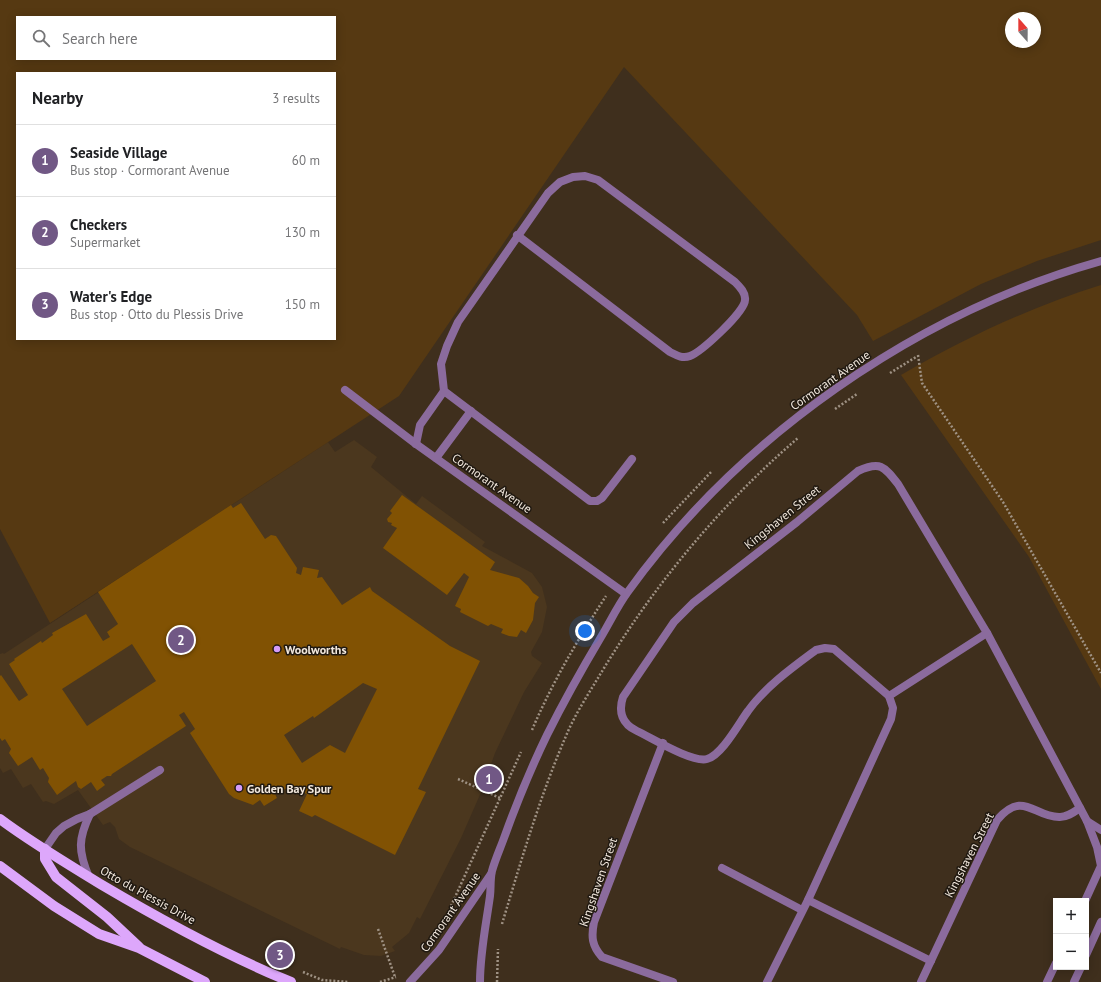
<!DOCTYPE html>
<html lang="en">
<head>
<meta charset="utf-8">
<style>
  :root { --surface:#fff; --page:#f2f2f2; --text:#202124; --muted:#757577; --line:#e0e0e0; --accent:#715885 }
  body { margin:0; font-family:"PT Sans",sans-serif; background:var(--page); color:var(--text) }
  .controls { position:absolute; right:12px; bottom:12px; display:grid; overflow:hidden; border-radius:0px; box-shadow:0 2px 10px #0003 }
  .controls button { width:36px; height:36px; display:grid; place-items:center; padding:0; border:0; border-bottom:1px solid var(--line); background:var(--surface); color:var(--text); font:20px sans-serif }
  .compass { position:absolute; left:1005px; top:12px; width:36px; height:36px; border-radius:50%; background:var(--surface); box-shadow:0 2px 10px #0003; rotate:339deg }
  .you { position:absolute; left:585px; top:631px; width:14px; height:14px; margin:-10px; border:3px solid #fff; border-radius:50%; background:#1a73e8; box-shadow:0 0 0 6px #1a73e833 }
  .badge { display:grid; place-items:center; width:26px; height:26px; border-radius:50%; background:var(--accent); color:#fff; font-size:13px; font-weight:700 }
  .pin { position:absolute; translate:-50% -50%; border:2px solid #fff; box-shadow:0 1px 4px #0006 }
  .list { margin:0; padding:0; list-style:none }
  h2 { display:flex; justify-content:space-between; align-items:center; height:52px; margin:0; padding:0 16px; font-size:17px }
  h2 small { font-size:13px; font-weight:400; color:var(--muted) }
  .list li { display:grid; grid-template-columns:26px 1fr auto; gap:12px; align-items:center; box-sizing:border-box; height:72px; padding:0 16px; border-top:1px solid var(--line) }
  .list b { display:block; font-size:15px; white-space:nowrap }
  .list p { margin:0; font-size:13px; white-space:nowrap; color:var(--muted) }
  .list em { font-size:13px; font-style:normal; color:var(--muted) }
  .icon { flex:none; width:22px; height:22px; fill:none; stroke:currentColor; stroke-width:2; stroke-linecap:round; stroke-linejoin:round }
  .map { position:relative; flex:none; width:1101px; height:982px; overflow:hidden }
  .search { position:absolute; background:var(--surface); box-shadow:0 2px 10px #0003; left:16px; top:16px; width:320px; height:44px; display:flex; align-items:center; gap:10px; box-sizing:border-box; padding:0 14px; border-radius:0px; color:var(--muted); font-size:15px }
  .panel { position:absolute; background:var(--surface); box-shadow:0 2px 10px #0003; left:16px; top:72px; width:320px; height:268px; border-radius:0px }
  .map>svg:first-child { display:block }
  .built { fill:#4b371e }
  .green { fill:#563912; fill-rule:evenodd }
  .building { fill:#815203; fill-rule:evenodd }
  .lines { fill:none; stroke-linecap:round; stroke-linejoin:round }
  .path { stroke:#9f9284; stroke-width:2.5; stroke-dasharray:2 2; stroke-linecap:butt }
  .service { stroke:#8b6b9d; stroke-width:8 }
  .minor { stroke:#8b6b9d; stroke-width:8 }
  .tertiary { stroke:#8b6b9d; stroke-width:8 }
  .primary { stroke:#dda7fb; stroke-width:10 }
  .poi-dot { fill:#d49cfb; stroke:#201911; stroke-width:1.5 }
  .labels { text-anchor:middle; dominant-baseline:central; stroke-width:3; stroke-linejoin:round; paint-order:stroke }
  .street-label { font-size:12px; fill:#f3e9de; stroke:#201911 }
  .poi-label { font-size:12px; font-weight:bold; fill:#f3e9de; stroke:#201911; text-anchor:start }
</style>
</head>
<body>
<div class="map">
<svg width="1101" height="982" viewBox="0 0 1101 982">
  <rect width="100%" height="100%" fill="#3f2f1d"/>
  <path class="built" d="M 354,440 L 377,457 L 371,467 L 416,504 L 422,496 L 485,542 L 482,546 L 532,573 L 542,587 L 547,607 L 542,632 L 531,652 L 532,656 L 542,663 L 524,692 L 495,753 L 482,790 L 461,838 L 420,919 L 417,917 L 409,933 L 392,947 L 395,951 L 381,956 L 364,955 L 341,947 L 340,949 L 130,847 L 119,839 L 115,827 L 110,822 L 103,825 L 78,790 L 54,804 L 46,801 L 43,802 L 31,784 L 23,788 L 11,769 L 3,773 L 0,768 L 0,654 L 3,653 L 4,654 L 328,442 L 335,452 Z"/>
  <g class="green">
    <path d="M 0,0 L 1101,0 L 1101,240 L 1037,261 L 981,284 L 873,341 L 857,315 L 624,67 L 399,396 L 50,623 L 0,529 ZM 17,17 L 335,17 L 335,59 L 17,59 ZM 1011,18 L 1035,18 L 1035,42 L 1011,42 ZM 17,73 L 335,73 L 335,339 L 17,339 Z"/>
    <path d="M 1101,285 L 1101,689 L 1029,557 L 901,375 C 965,338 1031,307 1101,285 Z"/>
  </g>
  <g class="building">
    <path d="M 402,495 L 495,562 L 490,570 L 519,578 L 528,586 L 533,593 L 539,597 L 535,603 L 533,620 L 526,633 L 521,630 L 517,637 L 509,636 L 501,633 L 503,629 L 491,624 L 488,626 L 460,612 L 461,609 L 455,606 L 469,577 L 464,573 L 447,595 L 383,548 L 397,528 L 391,525 L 392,523 L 388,522 L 387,519 L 392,513 L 390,511 Z"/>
    <path d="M 241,503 L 265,539 L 271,535 L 276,536 L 297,568 L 296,573 L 301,575 L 303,567 L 319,570 L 317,578 L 322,577 L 342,605 L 370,587 L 372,591 L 450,646 L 480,661 L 418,789 L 426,792 L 395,855 L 315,815 L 312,817 L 299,811 L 307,794 L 293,789 L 293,786 L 290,789 L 288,787 L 282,791 L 280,788 L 274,792 L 277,798 L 264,806 L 260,800 L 253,805 L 234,798 L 229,794 L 190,733 L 195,729 L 184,712 L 179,715 L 186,726 L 112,774 L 111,776 L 107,776 L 101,780 L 105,785 L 97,791 L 91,782 L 81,789 L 78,787 L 76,781 L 57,795 L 48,782 L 49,778 L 43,768 L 40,770 L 32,757 L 18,766 L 9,753 L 11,749 L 5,739 L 2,741 L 0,738 L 0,676 L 1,675 L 19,701 L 28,695 L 9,664 L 15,660 L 14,659 L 41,641 L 42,643 L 53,635 L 52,633 L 86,614 L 103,641 L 110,637 L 107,632 L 118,624 L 98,592 L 231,505 L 233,508 ZM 132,644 L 156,681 L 87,726 L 62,689 ZM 363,683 L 377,689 L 345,753 L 330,745 L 302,763 L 284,735 L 313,716 L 314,718 Z"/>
  </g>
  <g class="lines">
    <g class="path">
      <path d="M 918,355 L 922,383 L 1003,502 L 1101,673"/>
      <path d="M 890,373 L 916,357"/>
      <path d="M 835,409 L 857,394"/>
      <path d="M 663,523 L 712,471"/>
      <path d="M 532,730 C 552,683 578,639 606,596"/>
      <path d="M 458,779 L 500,798"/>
      <path d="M 451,906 L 521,752"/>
      <path d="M 502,924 C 521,861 540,796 566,736 C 575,714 589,693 601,673 C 654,585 720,505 798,438"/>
      <path d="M 378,929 L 395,977"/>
      <path d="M 303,972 L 322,980 L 349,982"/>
      <path d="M 380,982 L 396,977"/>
      <path d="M 497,982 L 498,949"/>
    </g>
    <g class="service">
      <path d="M 45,849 L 56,833 L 64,826 L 77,819 L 90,814 L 160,770"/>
      <path d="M 89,877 C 78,851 78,839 90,814"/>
    </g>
    <g class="minor">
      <path d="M 517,235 L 670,352 C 676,355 682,359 690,356 C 701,352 745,312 745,300 C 746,293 740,287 735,282 L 598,180 L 585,176 L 573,177 L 560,182 L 548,193 L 458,322 L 447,346 L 441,364 L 444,391 L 590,501 L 597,501 L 602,498 L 632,459"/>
      <path d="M 345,390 L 416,444 L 626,594"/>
      <path d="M 416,444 L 420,425 L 444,391"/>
      <path d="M 436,458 L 471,411"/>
      <path d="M 889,696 L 834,649 L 825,648 L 816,650 C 793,667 765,687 748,711 C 739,723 722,755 707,759 C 692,763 652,738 637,731 C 622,724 618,712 623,697 L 674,622 L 693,603 L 797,522 L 858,471 C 880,461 884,466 898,484 L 987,633 L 1087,821 L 1097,847 L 1101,866 L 1085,901"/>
      <path d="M 663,743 L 594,922 C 591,937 592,946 602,957 L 673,982"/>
      <path d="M 1087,821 L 1101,830"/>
      <path d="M 722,868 L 802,910"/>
      <path d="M 808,900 L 931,961"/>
      <path d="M 1086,955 L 1101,922"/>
      <path d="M 767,982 L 808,900 L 891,719 L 893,708 L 889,696 L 987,633"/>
      <path d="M 921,982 L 997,820 C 1024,789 1034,818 1060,817 C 1068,817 1074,812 1080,808"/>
      <path d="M 1047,982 L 1056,963"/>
      <path d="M 1074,982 L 1081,967"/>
    </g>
    <g class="tertiary">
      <path d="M 410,982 L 439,950 L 491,874"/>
      <path d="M 480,982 C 480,953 486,925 490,896 C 491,888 490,879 492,871 C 495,860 500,849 504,838 C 517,802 531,768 547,735 C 564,701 582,669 601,637 C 610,622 617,607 627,593 C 739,437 916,313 1101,261"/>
    </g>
    <g class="primary">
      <path d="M 0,819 C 32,843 68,864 102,885 C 163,921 225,955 291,982"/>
      <path d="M 45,849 L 45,859 L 56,877 L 107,917 L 139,947"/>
      <path d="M 0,866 L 54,906 L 99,934 L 139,948 L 205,982"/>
    </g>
  </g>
  <g class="poi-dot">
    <circle cx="277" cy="649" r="4"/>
    <circle cx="239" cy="788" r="4"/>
  </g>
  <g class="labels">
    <g class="street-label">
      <text transform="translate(830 380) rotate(-35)">Cormorant Avenue</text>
      <text transform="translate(492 483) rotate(35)">Cormorant Avenue</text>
      <text transform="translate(782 517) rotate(-39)">Kingshaven Street</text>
      <text transform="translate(969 855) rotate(-63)">Kingshaven Street</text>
      <text transform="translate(598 882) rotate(-71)">Kingshaven Street</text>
      <text transform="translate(148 895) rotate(29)">Otto du Plessis Drive</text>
      <text transform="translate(450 912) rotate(-55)">Cormorant Avenue</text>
    </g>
    <g class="poi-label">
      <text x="285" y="649">Woolworths</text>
      <text x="247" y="788">Golden Bay Spur</text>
    </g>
  </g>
</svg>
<div class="controls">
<button>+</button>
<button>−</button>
</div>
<svg class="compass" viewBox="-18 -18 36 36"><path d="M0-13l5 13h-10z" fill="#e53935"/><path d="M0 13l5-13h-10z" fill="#757577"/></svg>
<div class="you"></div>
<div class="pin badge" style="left:489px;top:779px">1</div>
<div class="pin badge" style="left:181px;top:640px">2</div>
<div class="pin badge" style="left:280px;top:955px">3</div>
<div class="search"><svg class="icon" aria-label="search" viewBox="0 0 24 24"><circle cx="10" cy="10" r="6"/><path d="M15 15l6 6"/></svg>Search here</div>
<section class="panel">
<h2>Nearby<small>3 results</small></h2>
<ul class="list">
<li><span class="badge">1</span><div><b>Seaside Village</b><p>Bus stop · Cormorant Avenue</p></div><em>60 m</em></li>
<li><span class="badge">2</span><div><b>Checkers</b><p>Supermarket</p></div><em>130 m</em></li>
<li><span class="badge">3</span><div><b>Water's Edge</b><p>Bus stop · Otto du Plessis Drive</p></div><em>150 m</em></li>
</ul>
</section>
</div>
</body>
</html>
